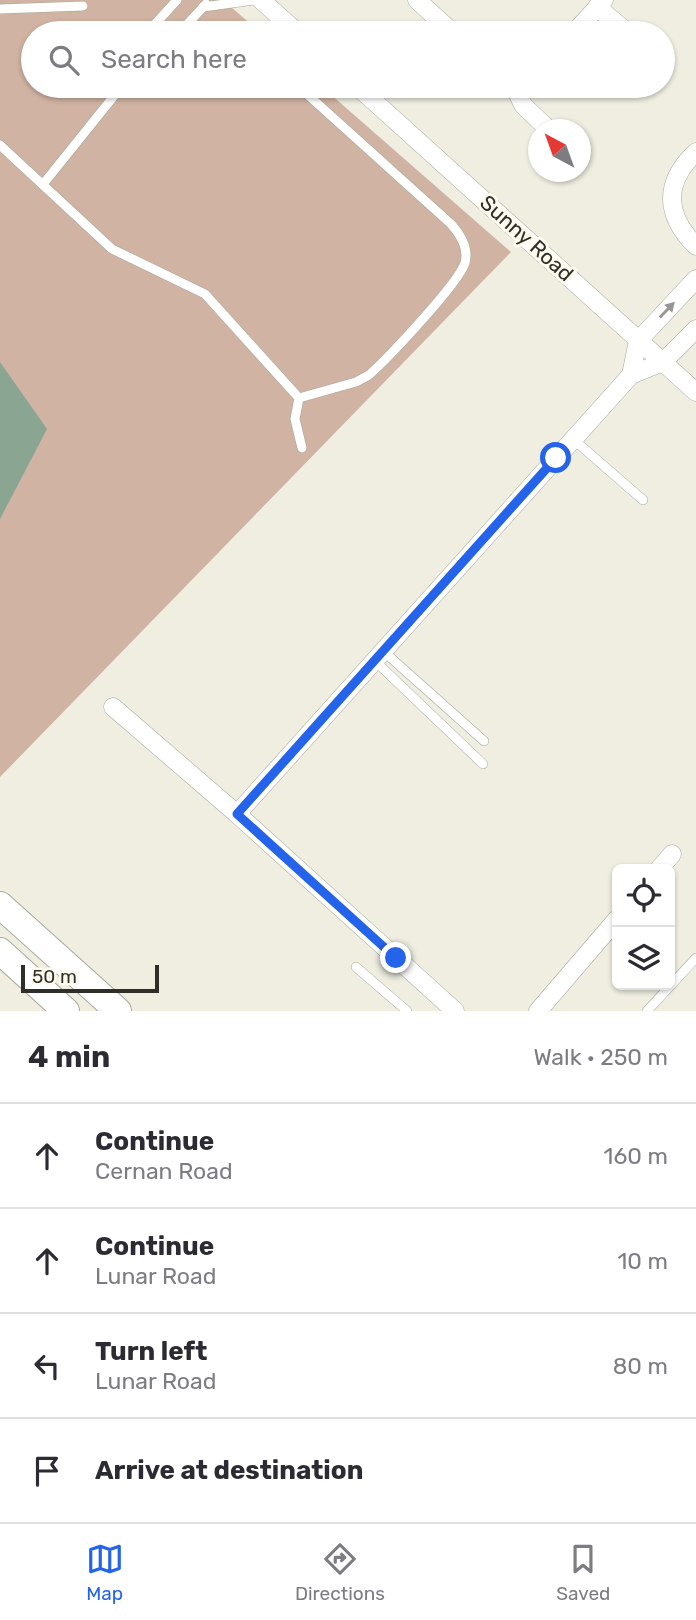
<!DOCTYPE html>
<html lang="en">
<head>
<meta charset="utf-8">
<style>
  :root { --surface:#fff; --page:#f7f7f7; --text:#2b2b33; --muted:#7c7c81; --line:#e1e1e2; --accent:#2563eb }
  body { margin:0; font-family:Rubik,sans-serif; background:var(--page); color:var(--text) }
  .controls { position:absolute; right:21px; bottom:21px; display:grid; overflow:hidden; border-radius:10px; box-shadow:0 2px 5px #0004 }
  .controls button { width:63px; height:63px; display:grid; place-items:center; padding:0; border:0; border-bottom:2px solid var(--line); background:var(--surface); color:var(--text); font:35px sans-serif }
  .compass { position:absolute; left:528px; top:119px; width:63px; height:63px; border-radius:50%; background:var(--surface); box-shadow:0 2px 5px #0004; rotate:319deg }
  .scale { position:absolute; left:21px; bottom:18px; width:138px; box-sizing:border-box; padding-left:7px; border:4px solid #2f2e29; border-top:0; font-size:19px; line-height:24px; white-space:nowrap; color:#2f2e29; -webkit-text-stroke:5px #fcfbee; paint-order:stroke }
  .stop { position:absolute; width:21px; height:21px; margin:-16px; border:5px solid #2563eb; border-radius:50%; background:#fff }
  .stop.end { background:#2563eb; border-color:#fff; box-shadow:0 2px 7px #0008 }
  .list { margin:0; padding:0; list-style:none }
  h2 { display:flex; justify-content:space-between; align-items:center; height:91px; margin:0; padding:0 28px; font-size:30px }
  h2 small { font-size:23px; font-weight:400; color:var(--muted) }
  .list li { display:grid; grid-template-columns:46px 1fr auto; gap:21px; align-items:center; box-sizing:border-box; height:105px; padding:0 28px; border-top:2px solid var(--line) }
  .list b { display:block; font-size:26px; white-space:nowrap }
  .list p { margin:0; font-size:23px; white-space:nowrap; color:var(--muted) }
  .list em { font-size:23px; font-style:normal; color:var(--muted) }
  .icon { flex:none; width:38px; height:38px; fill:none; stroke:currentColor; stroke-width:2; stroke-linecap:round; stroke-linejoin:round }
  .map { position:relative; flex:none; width:696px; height:1011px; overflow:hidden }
  .search { position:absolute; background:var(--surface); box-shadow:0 2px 5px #0004; left:21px; right:21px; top:21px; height:77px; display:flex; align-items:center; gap:18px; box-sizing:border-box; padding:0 24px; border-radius:38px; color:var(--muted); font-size:26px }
  .sheet { height:511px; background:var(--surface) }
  nav { display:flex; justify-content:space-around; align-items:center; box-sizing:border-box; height:98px; border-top:2px solid var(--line); background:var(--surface); font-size:19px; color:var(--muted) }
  nav a { display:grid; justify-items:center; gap:4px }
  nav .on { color:var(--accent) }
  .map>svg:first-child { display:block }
  .green { fill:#d0b3a2 }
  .water { fill:#8aa692 }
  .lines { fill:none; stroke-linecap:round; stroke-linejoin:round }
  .lane-casing { stroke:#a8a89b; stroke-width:10 }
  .street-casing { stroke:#a8a89b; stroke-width:19 }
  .primary-casing { stroke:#a8a89b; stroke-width:28 }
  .lane { stroke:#fff; stroke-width:9 }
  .street { stroke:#fff; stroke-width:18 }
  .primary { stroke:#fff; stroke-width:26 }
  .oneway { fill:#979694 }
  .route { stroke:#2563eb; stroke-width:9 }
  .labels { text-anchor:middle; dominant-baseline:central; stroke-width:6; stroke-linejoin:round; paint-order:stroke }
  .street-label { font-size:21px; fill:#2f2e29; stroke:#fcfbee }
</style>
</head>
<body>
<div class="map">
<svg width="696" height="1011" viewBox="0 0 696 1011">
  <rect width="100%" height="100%" fill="#efeee1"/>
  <path class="green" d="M 0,0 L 223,0 L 261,33 L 33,33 L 33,86 L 321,86 L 511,252 L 0,777 Z"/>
  <path class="water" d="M 0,362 L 47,429 L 0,519 Z"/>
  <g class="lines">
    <g class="lane-casing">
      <g id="lane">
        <path d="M 203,7 L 254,0"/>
        <path d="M 0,9 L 83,6"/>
        <path d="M 147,33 L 177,0"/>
        <path d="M 179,33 L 206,4"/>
        <path d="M 0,145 L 112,249 L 205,294 L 299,398 L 356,382 L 369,375 C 388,358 458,284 465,263 C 469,248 461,235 451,224 L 298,86"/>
        <path d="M 44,183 L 122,86"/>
        <path d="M 299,398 L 295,419 L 302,448"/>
        <path d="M 573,439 L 643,500"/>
        <path d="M 382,650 L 484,741"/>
        <path d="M 373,659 L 483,764"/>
        <path d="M 356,967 L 407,1011"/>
        <path d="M 647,1011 L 696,958"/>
      </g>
    </g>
    <g class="street-casing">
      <g id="street">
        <path d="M 261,0 L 298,33"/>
        <path d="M 417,0 L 453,33"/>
        <path d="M 597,7 L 628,33"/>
        <path d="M 574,33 L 604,0"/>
        <path d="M 357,86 L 696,392"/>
        <path d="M 514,86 L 523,105 L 549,130"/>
        <path d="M 696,152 C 663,183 665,215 696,246"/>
        <path d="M 631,375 L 638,341 L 696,279"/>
        <path d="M 113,707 L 237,814"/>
        <path d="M 659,869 L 672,854"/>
        <path d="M 455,1011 L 237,814 L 631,375 L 663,362 L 696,329"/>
        <path d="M 538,1011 L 617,919"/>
      </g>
    </g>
    <g class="primary-casing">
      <g id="primary">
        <path d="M 0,905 L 118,1011"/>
        <path d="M 0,951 L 66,1011"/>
      </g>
    </g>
    <use href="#lane" class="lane"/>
    <use href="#street" class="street"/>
    <use href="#primary" class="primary"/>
  </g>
  <defs><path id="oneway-solid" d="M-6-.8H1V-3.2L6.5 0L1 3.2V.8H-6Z" transform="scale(1.75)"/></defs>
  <use class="oneway" href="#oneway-solid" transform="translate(667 310) rotate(-46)"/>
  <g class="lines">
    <path class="route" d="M 396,958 L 237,814 L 556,458"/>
  </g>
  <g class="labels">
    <g class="street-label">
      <text transform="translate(527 238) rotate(42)">Sunny Road</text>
    </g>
  </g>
</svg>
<div class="controls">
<button><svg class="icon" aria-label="locate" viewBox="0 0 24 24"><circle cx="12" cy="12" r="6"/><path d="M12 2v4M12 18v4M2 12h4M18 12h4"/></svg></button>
<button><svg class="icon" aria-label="layers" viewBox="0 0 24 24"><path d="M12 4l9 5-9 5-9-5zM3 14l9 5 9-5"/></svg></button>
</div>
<svg class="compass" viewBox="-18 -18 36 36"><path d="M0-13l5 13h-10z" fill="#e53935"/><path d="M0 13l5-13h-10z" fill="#7c7c81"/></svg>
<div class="scale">50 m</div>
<div class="stop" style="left:556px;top:458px"></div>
<div class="stop end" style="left:396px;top:958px"></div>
<div class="search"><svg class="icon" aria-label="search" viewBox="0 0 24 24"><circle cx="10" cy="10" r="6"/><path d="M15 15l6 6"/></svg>Search here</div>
</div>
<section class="sheet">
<h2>4 min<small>Walk · 250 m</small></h2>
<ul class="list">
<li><svg class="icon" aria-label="ahead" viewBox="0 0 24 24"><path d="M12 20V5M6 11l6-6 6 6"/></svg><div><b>Continue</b><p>Cernan Road</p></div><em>160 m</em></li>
<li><svg class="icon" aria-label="ahead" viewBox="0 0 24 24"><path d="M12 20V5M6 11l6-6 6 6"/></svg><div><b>Continue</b><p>Lunar Road</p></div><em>10 m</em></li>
<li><svg class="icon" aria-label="left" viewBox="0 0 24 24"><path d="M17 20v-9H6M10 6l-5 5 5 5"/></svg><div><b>Turn left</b><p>Lunar Road</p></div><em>80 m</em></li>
<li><svg class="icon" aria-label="arrive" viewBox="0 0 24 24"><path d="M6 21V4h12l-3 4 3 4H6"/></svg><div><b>Arrive at destination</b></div></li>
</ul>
</section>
<nav>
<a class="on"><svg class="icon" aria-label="map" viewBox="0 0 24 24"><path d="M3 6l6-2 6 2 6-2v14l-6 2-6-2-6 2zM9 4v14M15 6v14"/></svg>Map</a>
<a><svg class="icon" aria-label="directions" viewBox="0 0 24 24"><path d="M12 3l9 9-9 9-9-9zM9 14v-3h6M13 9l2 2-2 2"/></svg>Directions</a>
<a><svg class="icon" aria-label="saved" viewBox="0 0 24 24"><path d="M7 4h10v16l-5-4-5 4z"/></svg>Saved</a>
</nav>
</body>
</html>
